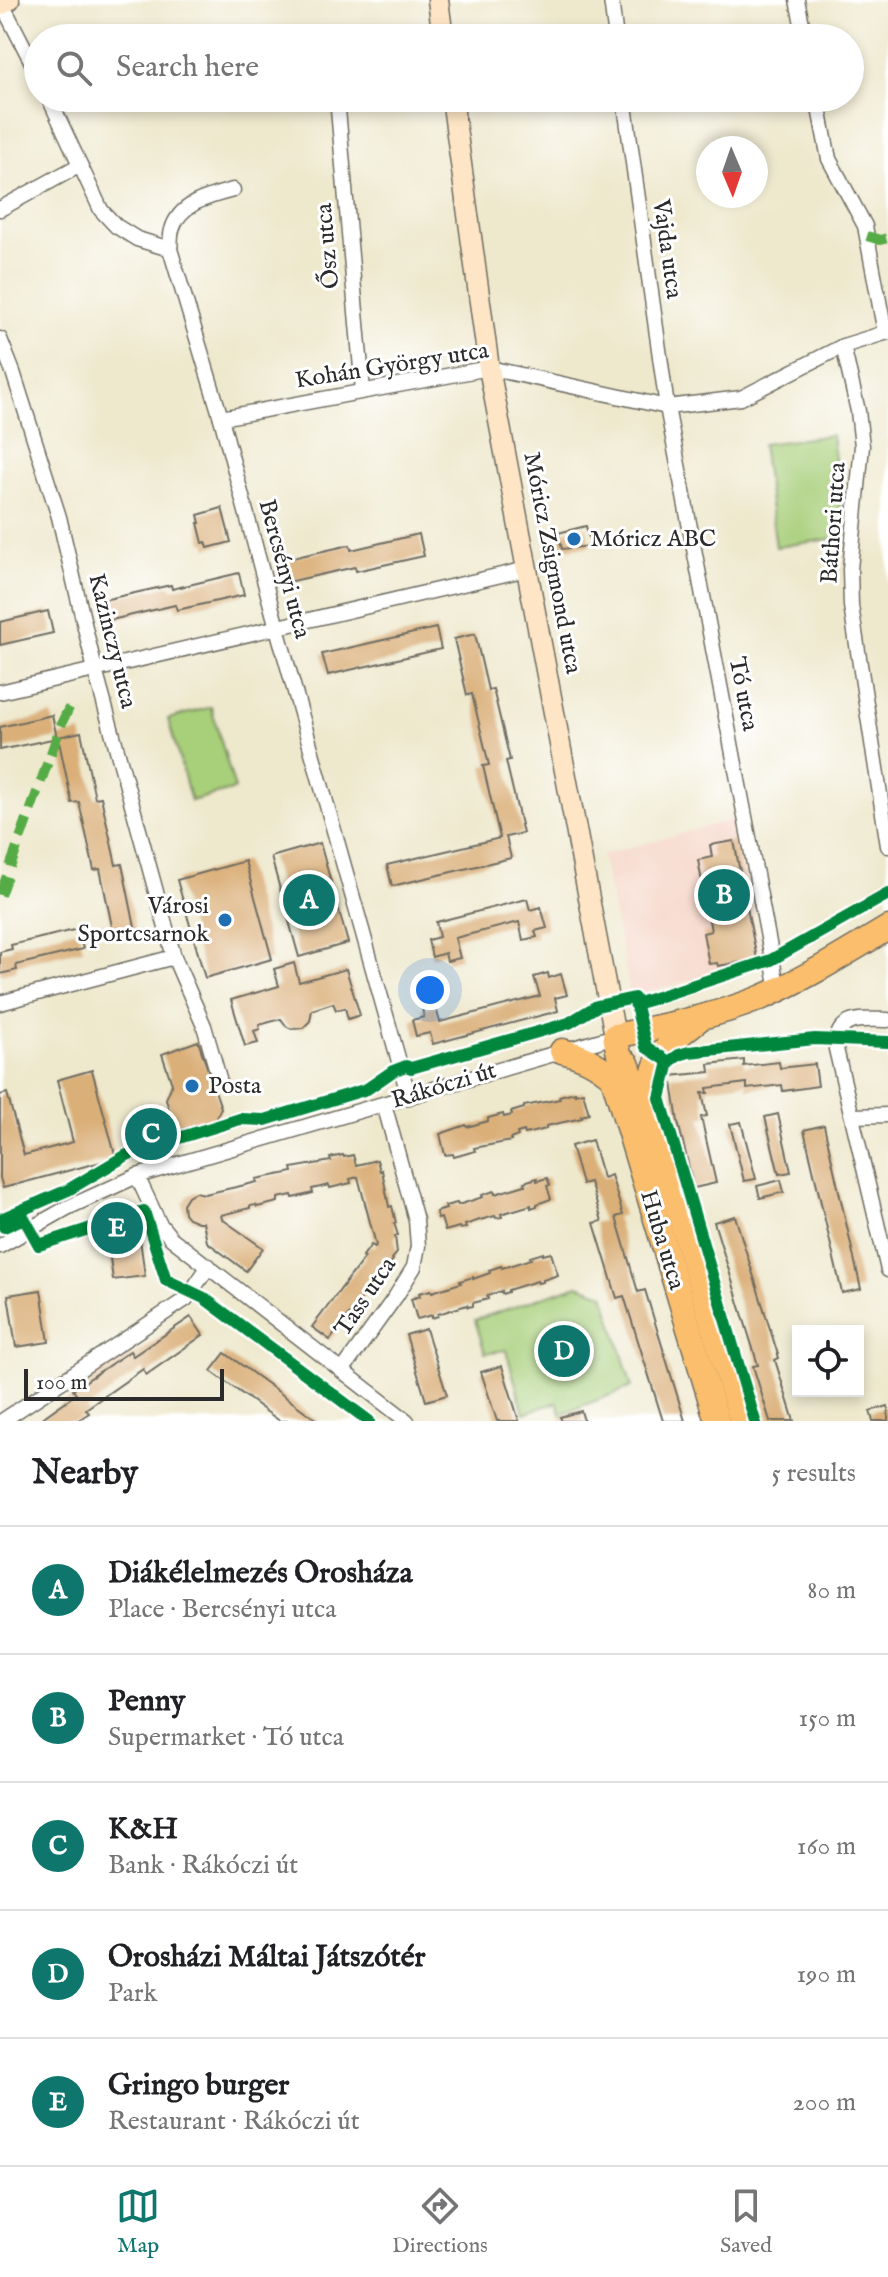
<!DOCTYPE html>
<html lang="en">
<head>
<meta charset="utf-8">
<style>
  :root { --surface:#fff; --page:#f2f2f2; --text:#202124; --muted:#757577; --line:#e0e0e0; --accent:#0f766e }
  body { margin:0; font-family:"IM FELL English",serif; background:var(--page); color:var(--text) }
  .controls { position:absolute; right:24px; bottom:24px; display:grid; overflow:hidden; border-radius:0px; box-shadow:0 4px 12px #0003 }
  .controls button { width:72px; height:72px; display:grid; place-items:center; padding:0; border:0; border-bottom:2px solid var(--line); background:var(--surface); color:var(--text); font:40px sans-serif }
  .compass { position:absolute; left:696px; top:136px; width:72px; height:72px; border-radius:50%; background:var(--surface); box-shadow:0 4px 12px #0003; rotate:178deg }
  .scale { position:absolute; left:24px; bottom:20px; width:200px; box-sizing:border-box; padding-left:8px; border:4px solid #2b2b2b; border-top:0; font-size:22px; line-height:28px; white-space:nowrap; color:#2b2b2b; -webkit-text-stroke:6px #fff; paint-order:stroke }
  .you { position:absolute; left:430px; top:990px; width:28px; height:28px; margin:-20px; border:6px solid #fff; border-radius:50%; background:#1a73e8; box-shadow:0 0 0 12px #1a73e833 }
  .badge { display:grid; place-items:center; width:52px; height:52px; border-radius:50%; background:var(--accent); color:#fff; font-size:26px; font-weight:700 }
  .pin { position:absolute; translate:-50% -50%; border:4px solid #fff; box-shadow:0 2px 8px #0006 }
  .list { margin:0; padding:0; list-style:none }
  h2 { display:flex; justify-content:space-between; align-items:center; height:104px; margin:0; padding:0 32px; font-size:34px }
  h2 small { font-size:26px; font-weight:400; color:var(--muted) }
  .list li { display:grid; grid-template-columns:52px 1fr auto; gap:24px; align-items:center; box-sizing:border-box; height:128px; padding:0 32px; border-top:2px solid var(--line) }
  .list b { display:block; font-size:30px; white-space:nowrap }
  .list p { margin:0; font-size:26px; white-space:nowrap; color:var(--muted) }
  .list em { font-size:26px; font-style:normal; color:var(--muted) }
  .icon { flex:none; width:44px; height:44px; fill:none; stroke:currentColor; stroke-width:2; stroke-linecap:round; stroke-linejoin:round }
  .map { position:relative; flex:none; width:888px; height:1421px; overflow:hidden }
  .search { position:absolute; background:var(--surface); box-shadow:0 4px 12px #0003; left:24px; right:24px; top:24px; height:88px; display:flex; align-items:center; gap:20px; box-sizing:border-box; padding:0 28px; border-radius:44px; color:var(--muted); font-size:30px }
  .sheet { height:744px; background:var(--surface) }
  nav { display:flex; justify-content:space-around; align-items:center; box-sizing:border-box; height:112px; border-top:2px solid var(--line); background:var(--surface); font-size:22px; color:var(--muted) }
  nav a { display:grid; justify-items:center; gap:4px }
  nav .on { color:var(--accent) }
  .map>svg:first-child { display:block }
  .built { fill:#f5d2c3 }
  .green { fill:#a8cf7a; stroke:#6a7d52; stroke-width:2 }
  .building { fill:#daaf78 }
  .lines { fill:none; stroke-linecap:round; stroke-linejoin:round }
  .minor-casing { stroke:#6f6d63; stroke-width:17 }
  .secondary-casing { stroke:#6f6d63; stroke-width:23 }
  .primary-casing { stroke:#6f6d63; stroke-width:27 }
  .minor { stroke:#fff; stroke-width:14 }
  .secondary { stroke:#fde5c5; stroke-width:20 }
  .primary { stroke:#fabe6d; stroke-width:24 }
  .quiet { stroke:#54ab44; stroke-width:10; stroke-dasharray:20 10; stroke-linecap:butt }
  .cycleway-casing { stroke:#fff; stroke-width:17 }
  .cycleway { stroke:#00873e; stroke-width:12 }
  .poi-dot { fill:#1f6fb2; stroke:#fff; stroke-width:3 }
  .labels { text-anchor:middle; dominant-baseline:central; stroke-width:6; stroke-linejoin:round; paint-order:stroke }
  .street-label { font-size:24px; fill:#2b2b2b; stroke:#fff }
  .poi-label { font-size:24px; fill:#2b2b2b; stroke:#fff; text-anchor:start }
</style>
</head>
<body>
<div class="map">
<svg width="888" height="1421" viewBox="0 0 888 1421">
  <rect width="100%" height="100%" fill="#fff"/>
  <filter id="ink" filterUnits="userSpaceOnUse"><feTurbulence type="fractalNoise" baseFrequency=".0125" numOctaves="2"/><feDisplacementMap in="SourceGraphic" scale="16" xChannelSelector="R" yChannelSelector="G"/><feConvolveMatrix kernelMatrix="1 2 1 2 8 2 1 2 1" color-interpolation-filters="sRGB"/></filter>
  <filter id="wash" filterUnits="userSpaceOnUse"><feTurbulence type="fractalNoise" baseFrequency=".006" numOctaves="4" result="noise"/><feDisplacementMap in="SourceGraphic" scale="32" xChannelSelector="R" yChannelSelector="G"/><feGaussianBlur stdDeviation="1.8" result="paint"/><feColorMatrix in="noise" values="0 0 0 0 0 0 0 0 0 0 0 0 0 0 0 0 0 1.4 0 .05"/><feComposite in="paint" operator="in"/></filter>
  <g filter="url(#wash)">
    <rect width="100%" height="100%" fill="#eee8cc"/>
    <path class="built" d="M 734,819 L 762,961 L 631,996 L 602,855 Z"/>
    <g class="green">
      <path d="M 832,435 L 844,537 L 776,547 L 762,444 Z"/>
      <path d="M 211,707 L 235,789 L 191,801 L 168,719 Z"/>
      <path d="M 578,1285 L 604,1294 L 632,1387 L 561,1414 L 558,1402 L 524,1413 L 506,1350 L 485,1353 L 475,1320 Z"/>
    </g>
    <g id="blocks">
      <g class="building">
        <path d="M 222,508 L 231,542 L 208,548 L 206,542 L 203,543 L 198,523 L 200,523 L 198,515 Z"/>
        <path d="M 586,526 L 591,546 L 562,549 L 558,533 Z"/>
        <path d="M 419,534 L 424,556 L 356,571 L 355,567 L 288,582 L 283,560 L 350,545 L 351,550 Z"/>
        <path d="M 239,573 L 244,595 L 177,610 L 175,605 L 107,621 L 103,600 L 171,585 L 172,589 Z"/>
        <path d="M 48,611 L 53,633 L 0,645 L 0,622 Z"/>
        <path d="M 436,628 L 441,649 L 328,675 L 322,654 Z"/>
        <path d="M 475,634 L 488,690 L 493,689 L 510,760 L 506,761 L 523,833 L 506,837 L 511,858 L 392,886 L 387,865 L 500,838 L 483,766 L 489,765 L 472,694 L 467,695 L 454,639 Z"/>
        <path d="M 52,715 L 57,738 L 0,750 L 0,727 Z"/>
        <path d="M 81,732 L 95,798 L 101,797 L 116,865 L 122,864 L 136,932 L 114,936 L 100,869 L 94,870 L 79,802 L 72,803 L 58,737 Z"/>
        <path d="M 734,841 L 757,959 L 718,966 L 717,963 L 709,964 L 703,933 L 711,931 L 698,860 L 712,857 L 710,845 Z"/>
        <path d="M 320,843 L 348,943 L 299,957 L 271,857 Z"/>
        <path d="M 245,861 L 272,959 L 205,978 L 177,880 Z"/>
        <path d="M 527,899 L 530,910 L 541,907 L 547,928 L 535,931 L 537,937 L 523,940 L 519,922 L 455,938 L 460,958 L 447,961 L 445,953 L 432,957 L 428,940 L 439,937 L 436,922 Z"/>
        <path d="M 78,929 L 83,949 L 16,965 L 17,970 L 0,974 L 0,952 L 12,949 L 11,945 Z"/>
        <path d="M 294,963 L 299,982 L 346,969 L 360,1015 L 348,1019 L 345,1008 L 336,1010 L 333,1003 L 312,1010 L 310,1021 L 303,1028 L 292,1029 L 287,1027 L 281,1019 L 259,1025 L 260,1029 L 254,1031 L 258,1043 L 245,1046 L 231,1000 L 279,986 L 274,969 Z"/>
        <path d="M 548,973 L 549,978 L 561,974 L 567,995 L 555,998 L 558,1011 L 433,1044 L 430,1033 L 416,1036 L 412,1020 L 424,1017 L 422,1008 L 435,1005 L 440,1022 L 540,996 L 534,977 Z"/>
        <path d="M 198,1041 L 221,1108 L 215,1120 L 175,1131 L 166,1099 L 172,1084 L 162,1054 Z"/>
        <path d="M 744,1060 L 744,1066 L 779,1062 L 780,1068 L 815,1064 L 818,1086 L 783,1091 L 782,1085 L 747,1089 L 747,1083 L 707,1088 L 708,1093 L 702,1093 L 707,1116 L 701,1117 L 716,1183 L 694,1188 L 678,1122 L 671,1076 L 710,1072 L 709,1064 Z"/>
        <path d="M 92,1070 L 116,1158 L 3,1188 L 0,1178 L 0,1095 L 7,1093 L 24,1155 L 73,1142 L 57,1080 Z"/>
        <path d="M 575,1092 L 575,1094 L 583,1092 L 589,1114 L 581,1116 L 582,1118 L 546,1126 L 546,1129 L 525,1134 L 524,1131 L 517,1133 L 518,1136 L 510,1139 L 511,1141 L 474,1148 L 475,1151 L 454,1157 L 453,1154 L 445,1155 L 440,1134 L 466,1125 L 467,1127 L 488,1121 L 488,1118 L 503,1114 L 504,1117 L 512,1115 L 511,1112 L 524,1108 L 524,1106 L 560,1099 L 559,1096 Z"/>
        <path d="M 778,1114 L 791,1172 L 779,1174 L 765,1117 Z"/>
        <path d="M 741,1122 L 756,1179 L 744,1181 L 730,1124 Z"/>
        <path d="M 824,1125 L 861,1289 L 842,1293 L 804,1130 Z"/>
        <path d="M 592,1140 L 603,1178 L 611,1175 L 623,1215 L 616,1217 L 638,1292 L 645,1290 L 685,1421 L 663,1421 L 624,1296 L 617,1298 L 594,1223 L 602,1221 L 590,1182 L 582,1184 L 571,1146 Z"/>
        <path d="M 343,1155 L 344,1157 L 353,1155 L 356,1165 L 377,1160 L 380,1171 L 382,1170 L 389,1207 L 392,1206 L 396,1223 L 394,1223 L 398,1235 L 395,1236 L 397,1253 L 392,1259 L 393,1260 L 380,1277 L 378,1276 L 330,1340 L 312,1327 L 365,1257 L 363,1256 L 371,1245 L 375,1247 L 376,1245 L 358,1177 L 350,1179 L 351,1183 L 330,1188 L 329,1185 L 312,1189 L 313,1193 L 293,1198 L 292,1195 L 278,1198 L 278,1202 L 257,1207 L 256,1205 L 250,1206 L 250,1208 L 221,1215 L 222,1219 L 263,1248 L 246,1271 L 207,1242 L 203,1222 L 198,1222 L 188,1218 L 184,1213 L 183,1204 L 188,1196 L 195,1192 L 205,1194 L 245,1185 L 257,1182 L 256,1179 L 293,1172 L 292,1168 L 331,1161 L 330,1158 Z"/>
        <path d="M 537,1178 L 537,1181 L 547,1178 L 550,1185 L 547,1186 L 551,1199 L 537,1204 L 537,1206 L 531,1208 L 531,1205 L 501,1214 L 502,1217 L 496,1218 L 495,1216 L 480,1220 L 465,1225 L 466,1228 L 460,1229 L 459,1227 L 445,1231 L 441,1218 L 438,1219 L 436,1212 L 446,1209 L 445,1206 L 457,1203 L 458,1205 L 483,1197 L 482,1195 L 494,1191 L 495,1194 L 525,1185 L 524,1182 Z"/>
        <path d="M 781,1180 L 784,1192 L 760,1198 L 757,1186 Z"/>
        <path d="M 735,1216 L 779,1358 L 775,1360 L 794,1421 L 770,1421 L 753,1366 L 758,1365 L 714,1222 Z"/>
        <path d="M 138,1224 L 145,1276 L 113,1280 L 106,1228 Z"/>
        <path d="M 543,1253 L 543,1255 L 551,1253 L 558,1275 L 543,1280 L 543,1282 L 538,1283 L 537,1281 L 508,1290 L 508,1292 L 502,1294 L 502,1291 L 487,1296 L 488,1299 L 473,1303 L 473,1306 L 468,1307 L 467,1305 L 438,1314 L 438,1316 L 432,1318 L 432,1315 L 417,1319 L 411,1299 L 420,1296 L 419,1293 L 431,1290 L 432,1292 L 461,1283 L 460,1281 L 473,1277 L 473,1279 L 490,1273 L 489,1270 L 501,1266 L 502,1268 L 531,1259 L 530,1257 Z"/>
        <path d="M 41,1290 L 49,1342 L 16,1347 L 8,1295 Z"/>
        <path d="M 191,1317 L 203,1335 L 146,1375 L 143,1369 L 86,1409 L 89,1413 L 77,1421 L 38,1421 L 76,1394 L 73,1390 L 130,1351 L 133,1356 Z"/>
        <path d="M 426,1329 L 447,1395 L 426,1401 L 406,1335 Z"/>
        <path d="M 225,1353 L 280,1393 L 318,1421 L 280,1421 L 267,1412 L 211,1371 Z"/>
        <path d="M 502,1366 L 519,1421 L 497,1421 L 481,1372 Z"/>
        <path d="M 888,1406 L 888,1421 L 873,1421 L 870,1411 Z"/>
        <path d="M 581,1411 L 584,1421 L 562,1421 L 560,1417 Z"/>
      </g>
    </g>
  </g>
  <g filter="url(#ink)">
    <use href="#blocks" fill-opacity="0" stroke="#6f6d63" stroke-width="2"/>
    <g class="lines">
      <g class="minor-casing">
        <g id="minor">
          <path d="M 611,0 L 616,38"/>
          <path d="M 797,0 L 805,38"/>
          <path d="M 2,4 L 38,74"/>
          <path d="M 49,98 L 101,210 L 116,226 L 137,239 L 170,249 L 221,418 L 277,628 L 409,1097"/>
          <path d="M 337,98 L 363,391"/>
          <path d="M 624,98 L 667,407 L 778,990"/>
          <path d="M 817,98 L 829,159 L 865,226 L 885,333"/>
          <path d="M 0,209 L 80,165"/>
          <path d="M 170,249 C 171,243 170,236 172,230 C 179,203 210,196 233,190"/>
          <path d="M 0,339 L 13,372 L 59,517 L 95,670 L 174,957 L 204,1026 L 219,1078"/>
          <path d="M 843,346 L 858,411 L 862,446 L 850,569 L 851,606 L 888,846"/>
          <path d="M 221,418 L 489,368 L 667,407 L 741,398 L 843,346 L 888,332"/>
          <path d="M 0,692 L 527,569"/>
          <path d="M 0,1003 L 174,957"/>
          <path d="M 888,1020 C 863,1020 836,1014 836,1049 L 888,1270"/>
          <path d="M 852,1116 L 888,1115"/>
          <path d="M 137,1176 L 159,1223 L 171,1238 L 407,1421"/>
          <path d="M 0,1246 L 67,1208 L 137,1176 L 615,1036"/>
          <path d="M 342,1371 L 396,1296 L 414,1267 L 418,1246 L 416,1220 L 384,1104"/>
          <path d="M 2,1421 L 186,1299 L 209,1266"/>
        </g>
      </g>
      <g class="secondary-casing">
        <g id="secondary">
          <path d="M 438,0 L 443,38"/>
          <path d="M 0,5 L 9,0"/>
          <path d="M 452,98 L 489,368 L 615,1036"/>
        </g>
      </g>
      <g class="primary-casing">
        <g id="primary">
          <path d="M 562,1051 C 583,1056 596,1063 613,1077"/>
          <path d="M 620,1059 L 613,1077 L 717,1421"/>
          <path d="M 649,1109 C 651,1060 660,1049 698,1020"/>
          <path d="M 742,1421 L 672,1190 L 627,1063 L 620,1059 L 615,1036 C 662,1026 713,1017 758,999 C 804,980 846,953 888,928"/>
        </g>
      </g>
      <use href="#minor" class="minor"/>
      <use href="#secondary" class="secondary"/>
      <use href="#primary" class="primary"/>
      <g class="quiet">
        <path d="M 867,236 L 880,240 L 888,238"/>
        <path d="M 0,895 L 63,720 L 72,702"/>
      </g>
      <g class="cycleway-casing">
        <g id="cycleway">
          <path d="M 636,1004 L 771,960 L 888,894"/>
          <path d="M 1,1219 L 68,1190 L 127,1155 L 137,1151 L 240,1119 L 265,1120 L 367,1089 L 393,1071 L 406,1066 L 411,1068 L 569,1023 L 597,1006 L 634,998 L 646,1047 L 669,1062"/>
          <path d="M 4,1227 L 24,1218 L 39,1245 L 144,1211 L 166,1280 L 204,1298 L 369,1421"/>
          <path d="M 755,1421 L 660,1098 L 669,1062 L 679,1055 L 689,1052 L 815,1039 L 888,1042"/>
        </g>
      </g>
      <use href="#cycleway" class="cycleway"/>
    </g>
  </g>
  <g class="poi-dot">
    <circle cx="574" cy="539" r="8"/>
    <circle cx="225" cy="920" r="8"/>
    <circle cx="192" cy="1086" r="8"/>
  </g>
  <g class="labels">
    <g class="street-label">
      <text transform="translate(328 246) rotate(-95)">Ősz utca</text>
      <text transform="translate(667 249) rotate(82)">Vajda utca</text>
      <text transform="translate(392 366) rotate(-9)">Kohán György utca</text>
      <text transform="translate(834 523) rotate(-86)">Báthori utca</text>
      <text transform="translate(552 563) rotate(79)">Móricz Zsigmond utca</text>
      <text transform="translate(284 569) rotate(75)">Bercsényi utca</text>
      <text transform="translate(112 641) rotate(76)">Kazinczy utca</text>
      <text transform="translate(743 694) rotate(79)">Tó utca</text>
      <text transform="translate(444 1086) rotate(-17)">Rákóczi út</text>
      <text transform="translate(662 1240) rotate(73)">Huba utca</text>
      <text transform="translate(366 1297) rotate(-56)">Tass utca</text>
    </g>
    <g class="poi-label">
      <text x="590" y="539">Móricz ABC</text>
      <text x="209" y="906" text-anchor="end">Városi<tspan x="209" dy="28">Sportcsarnok</tspan></text>
      <text x="208" y="1086">Posta</text>
    </g>
  </g>
</svg>
<div class="controls">
<button><svg class="icon" aria-label="locate" viewBox="0 0 24 24"><circle cx="12" cy="12" r="6"/><path d="M12 2v4M12 18v4M2 12h4M18 12h4"/></svg></button>
</div>
<svg class="compass" viewBox="-18 -18 36 36"><path d="M0-13l5 13h-10z" fill="#e53935"/><path d="M0 13l5-13h-10z" fill="#757577"/></svg>
<div class="scale">100 m</div>
<div class="you"></div>
<div class="pin badge" style="left:309px;top:900px">A</div>
<div class="pin badge" style="left:724px;top:895px">B</div>
<div class="pin badge" style="left:151px;top:1134px">C</div>
<div class="pin badge" style="left:564px;top:1351px">D</div>
<div class="pin badge" style="left:117px;top:1228px">E</div>
<div class="search"><svg class="icon" aria-label="search" viewBox="0 0 24 24"><circle cx="10" cy="10" r="6"/><path d="M15 15l6 6"/></svg>Search here</div>
</div>
<section class="sheet">
<h2>Nearby<small>5 results</small></h2>
<ul class="list">
<li><span class="badge">A</span><div><b>Diákélelmezés Orosháza</b><p>Place · Bercsényi utca</p></div><em>80 m</em></li>
<li><span class="badge">B</span><div><b>Penny</b><p>Supermarket · Tó utca</p></div><em>150 m</em></li>
<li><span class="badge">C</span><div><b>K&amp;H</b><p>Bank · Rákóczi út</p></div><em>160 m</em></li>
<li><span class="badge">D</span><div><b>Orosházi Máltai Játszótér</b><p>Park</p></div><em>190 m</em></li>
<li><span class="badge">E</span><div><b>Gringo burger</b><p>Restaurant · Rákóczi út</p></div><em>200 m</em></li>
</ul>
</section>
<nav>
<a class="on"><svg class="icon" aria-label="map" viewBox="0 0 24 24"><path d="M3 6l6-2 6 2 6-2v14l-6 2-6-2-6 2zM9 4v14M15 6v14"/></svg>Map</a>
<a><svg class="icon" aria-label="directions" viewBox="0 0 24 24"><path d="M12 3l9 9-9 9-9-9zM9 14v-3h6M13 9l2 2-2 2"/></svg>Directions</a>
<a><svg class="icon" aria-label="saved" viewBox="0 0 24 24"><path d="M7 4h10v16l-5-4-5 4z"/></svg>Saved</a>
</nav>
</body>
</html>
